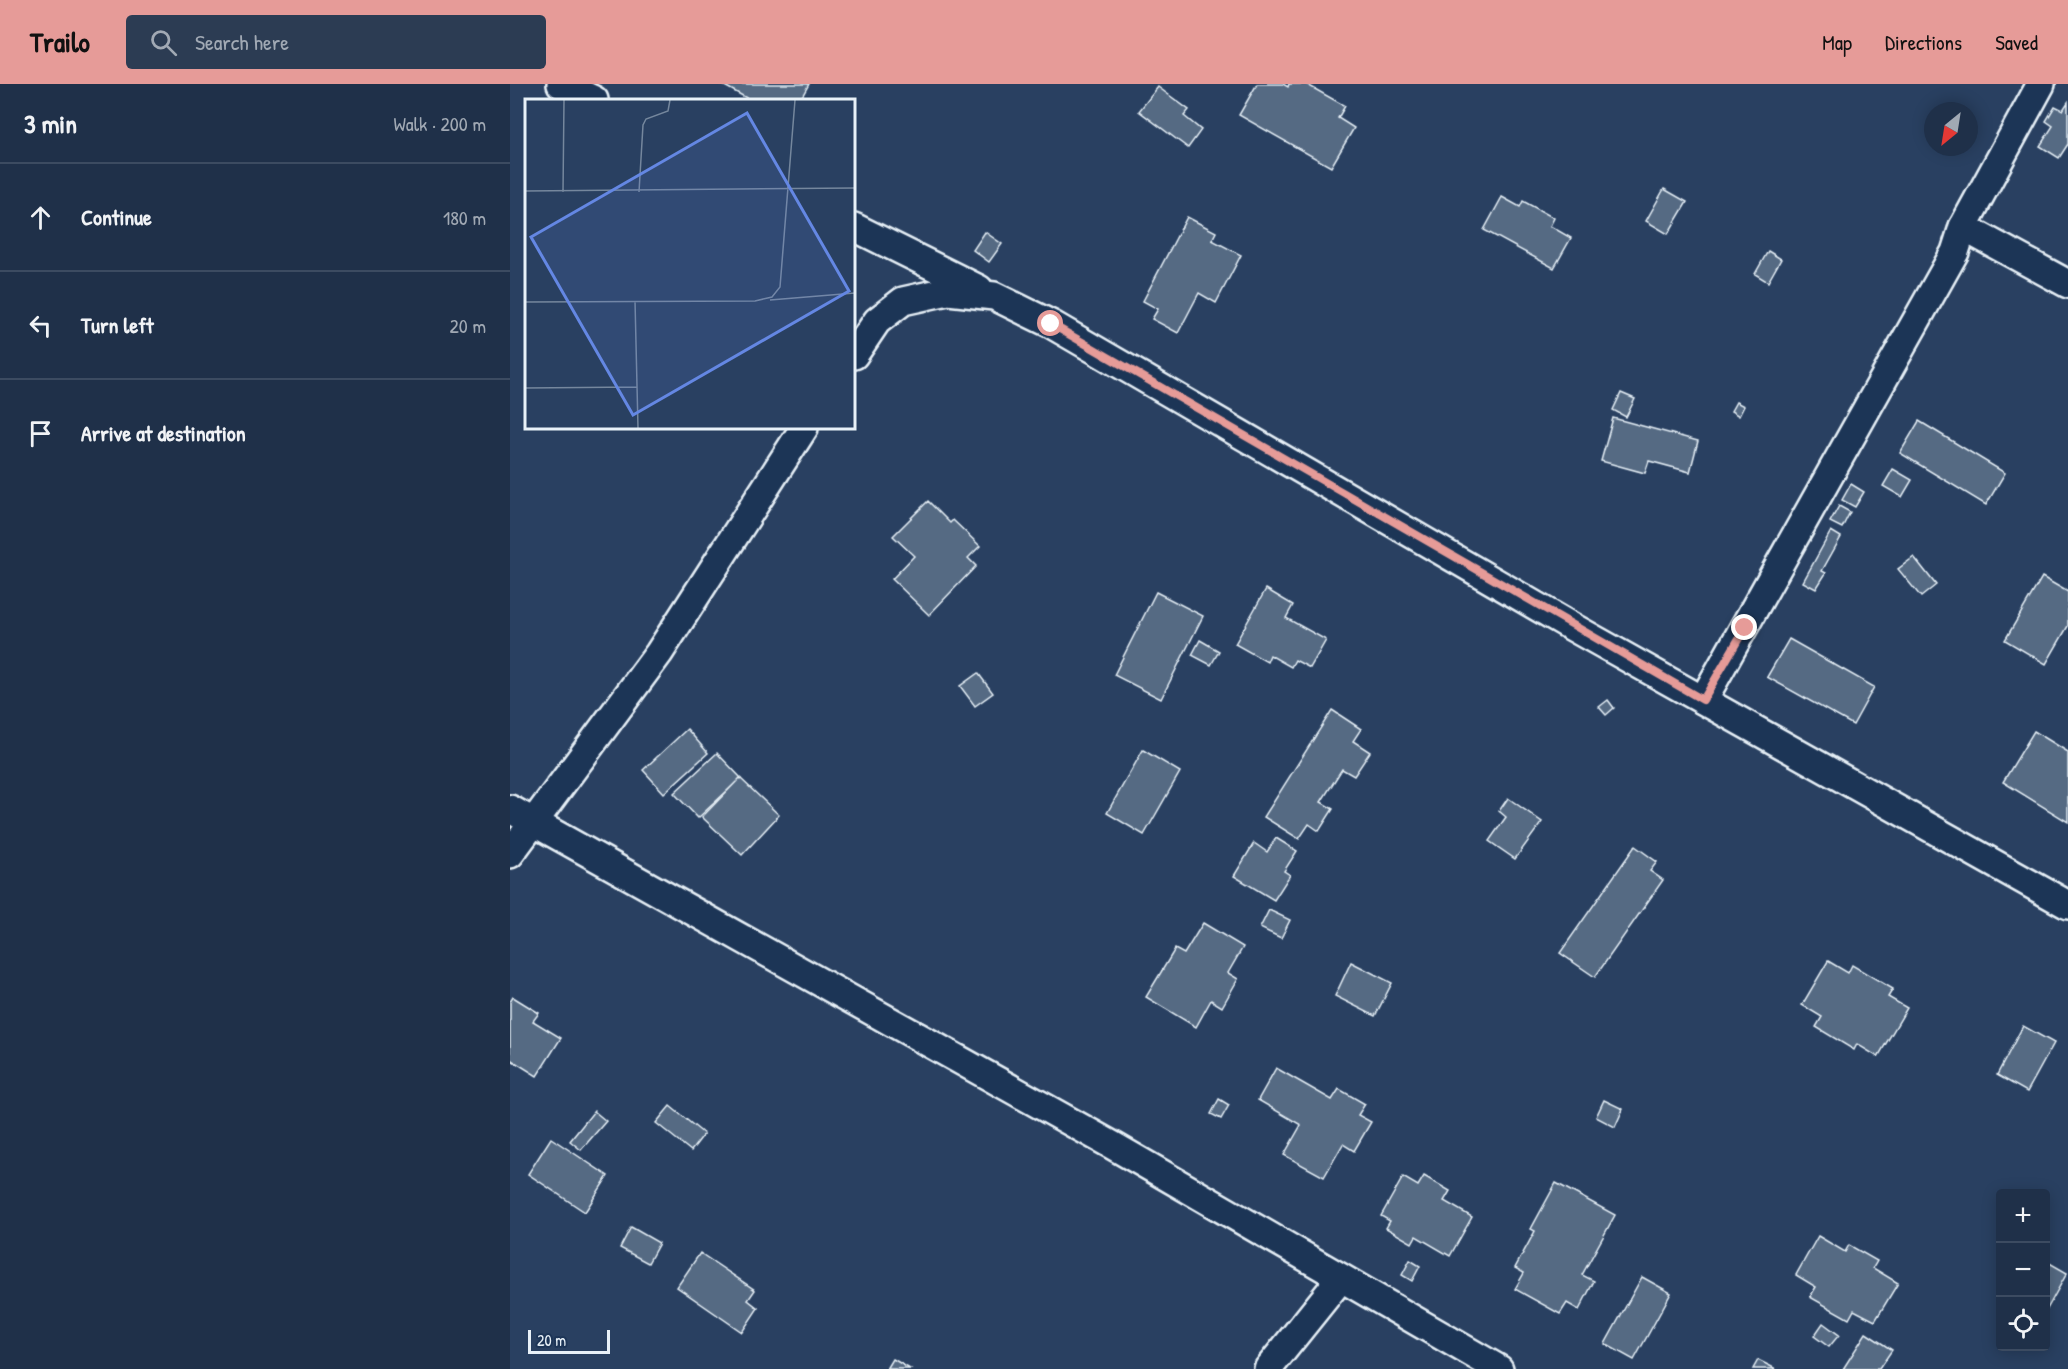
<!DOCTYPE html>
<html lang="en">
<head>
<meta charset="utf-8">
<style>
  :root { --surface:#1f3049; --page:#2c3c53; --text:#f1f3f6; --muted:#a1a9b4; --line:#3c4b61; --accent:#e69b98 }
  body { margin:0; font-family:"Patrick Hand",sans-serif; background:var(--page); color:var(--text) }
  .controls { position:absolute; right:18px; bottom:18px; display:grid; overflow:hidden; border-radius:6px; box-shadow:0 3px 15px #0003 }
  .controls button { width:54px; height:54px; display:grid; place-items:center; padding:0; border:0; border-bottom:2px solid var(--line); background:var(--surface); color:var(--text); font:30px sans-serif }
  .compass { position:absolute; left:1414px; top:18px; width:54px; height:54px; border-radius:50%; background:var(--surface); box-shadow:0 3px 15px #0003; rotate:210deg }
  .scale { position:absolute; left:18px; bottom:15px; width:82px; box-sizing:border-box; padding-left:6px; border:3px solid #e8f1f8; border-top:0; font-size:16px; line-height:21px; white-space:nowrap; color:#e8f1f8; -webkit-text-stroke:4px #1d3557; paint-order:stroke }
  .stop { position:absolute; width:18px; height:18px; margin:-14px; border:4px solid #e69b98; border-radius:50%; background:#fff }
  .stop.end { background:#e69b98; border-color:#fff; box-shadow:0 2px 6px #0008 }
  .list { margin:0; padding:0; list-style:none }
  h2 { display:flex; justify-content:space-between; align-items:center; height:78px; margin:0; padding:0 24px; font-size:26px }
  h2 small { font-size:20px; font-weight:400; color:var(--muted) }
  .list li { display:grid; grid-template-columns:39px 1fr auto; gap:18px; align-items:center; box-sizing:border-box; height:108px; padding:0 24px; border-top:2px solid var(--line) }
  .list b { display:block; font-size:22px; white-space:nowrap }
  .list em { font-size:20px; font-style:normal; color:var(--muted) }
  .icon { flex:none; width:33px; height:33px; fill:none; stroke:currentColor; stroke-width:2; stroke-linecap:round; stroke-linejoin:round }
  .map { position:relative; flex:none; width:1558px; height:1285px; overflow:hidden }
  header { display:flex; align-items:center; gap:36px; box-sizing:border-box; height:84px; padding:0 30px; background:var(--accent); color:#111 }
  header strong { font-size:28px }
  nav { display:flex; gap:33px; margin-inline-start:auto; font-size:21px }
  .search { width:420px; height:54px; background:var(--page); display:flex; align-items:center; gap:15px; box-sizing:border-box; padding:0 21px; border-radius:6px; color:var(--muted); font-size:22px }
  main { display:flex }
  aside { flex:1; background:var(--surface) }
  .map>svg:first-child { display:block }
  .building { fill:#556a83; stroke:#e8f1f8; stroke-width:1.5 }
  .lines { fill:none; stroke-linecap:round; stroke-linejoin:round }
  .minor-casing { stroke:#e8f1f8; stroke-width:32 }
  .minor { stroke:#1d3557; stroke-width:27 }
  .route { stroke:#e69b98; stroke-width:8 }
  .inset-road { fill:none; stroke:#75879d; stroke-width:1.5 }
  .view { fill:#6487e3; fill-opacity:0.15; stroke:#6487e3; stroke-width:3 }
  .inset-edge { fill:none; stroke:#e8f1f8; stroke-width:3 }
</style>
</head>
<body>
<header>
<strong>Trailo</strong>
<div class="search"><svg class="icon" aria-label="search" viewBox="0 0 24 24"><circle cx="10" cy="10" r="6"/><path d="M15 15l6 6"/></svg>Search here</div>
<nav><a>Map</a><a>Directions</a><a>Saved</a></nav>
</header>
<main>
<aside>
<h2>3 min<small>Walk · 200 m</small></h2>
<ul class="list">
<li><svg class="icon" aria-label="ahead" viewBox="0 0 24 24"><path d="M12 20V5M6 11l6-6 6 6"/></svg><div><b>Continue</b></div><em>180 m</em></li>
<li><svg class="icon" aria-label="left" viewBox="0 0 24 24"><path d="M17 20v-9H6M10 6l-5 5 5 5"/></svg><div><b>Turn left</b></div><em>20 m</em></li>
<li><svg class="icon" aria-label="arrive" viewBox="0 0 24 24"><path d="M6 21V4h12l-3 4 3 4H6"/></svg><div><b>Arrive at destination</b></div></li>
</ul>
</aside>
<div class="map">
<svg width="1558" height="1285" viewBox="0 0 1558 1285">
  <rect width="100%" height="100%" fill="#294061"/>
  <filter id="ink" filterUnits="userSpaceOnUse"><feTurbulence type="fractalNoise" baseFrequency=".0167" numOctaves="2"/><feDisplacementMap in="SourceGraphic" scale="12" xChannelSelector="R" yChannelSelector="G"/><feConvolveMatrix kernelMatrix="1 2 1 2 8 2 1 2 1" color-interpolation-filters="sRGB"/></filter>
  <g filter="url(#ink)">
    <g class="building">
      <path d="M 211,0 L 299,0 L 290,16 L 240,16 Z"/>
      <path d="M 747,0 L 773,0 L 778,3 L 779,0 L 796,0 L 835,22 L 828,34 L 844,44 L 821,83 L 729,31 Z"/>
      <path d="M 648,3 L 679,26 L 674,32 L 691,46 L 678,64 L 629,27 Z"/>
      <path d="M 1558,18 L 1558,60 L 1549,74 L 1530,62 L 1543,42 L 1536,37 L 1545,22 L 1553,26 Z"/>
      <path d="M 1154,105 L 1177,118 L 1158,150 L 1136,137 Z"/>
      <path d="M 992,113 L 1010,123 L 1013,117 L 1044,134 L 1040,142 L 1061,154 L 1044,184 L 974,146 Z"/>
      <path d="M 677,133 L 706,148 L 702,156 L 731,171 L 706,219 L 689,209 L 668,249 L 642,235 L 648,225 L 633,217 Z"/>
      <path d="M 475,148 L 492,160 L 479,178 L 463,166 Z"/>
      <path d="M 1258,167 L 1271,175 L 1258,198 L 1245,190 Z"/>
      <path d="M 1111,309 L 1125,315 L 1116,333 L 1103,326 Z"/>
      <path d="M 1226,318 L 1234,322 L 1229,332 L 1221,327 Z"/>
      <path d="M 1103,334 L 1188,357 L 1180,388 L 1139,377 L 1135,389 L 1091,377 Z"/>
      <path d="M 1409,337 L 1495,389 L 1476,421 L 1390,369 Z"/>
      <path d="M 1383,385 L 1402,396 L 1392,413 L 1373,402 Z"/>
      <path d="M 1341,400 L 1354,408 L 1345,423 L 1332,416 Z"/>
      <path d="M 418,417 L 440,439 L 443,436 L 470,462 L 458,474 L 466,482 L 419,531 L 382,495 L 404,472 L 383,452 Z"/>
      <path d="M 1329,422 L 1340,428 L 1332,444 L 1320,438 Z"/>
      <path d="M 1321,447 L 1331,453 L 1312,487 L 1316,489 L 1306,505 L 1293,498 Z"/>
      <path d="M 1404,473 L 1426,501 L 1411,513 L 1388,485 Z"/>
      <path d="M 1532,493 L 1558,508 L 1558,542 L 1536,580 L 1495,556 Z"/>
      <path d="M 756,505 L 783,521 L 776,534 L 816,556 L 800,584 L 785,576 L 781,583 L 760,571 L 757,578 L 725,560 Z"/>
      <path d="M 646,508 L 693,532 L 651,615 L 604,591 Z"/>
      <path d="M 1279,555 L 1364,603 L 1343,641 L 1257,593 Z"/>
      <path d="M 690,556 L 709,567 L 701,581 L 682,571 Z"/>
      <path d="M 468,589 L 483,609 L 465,622 L 450,602 Z"/>
      <path d="M 1098,616 L 1104,624 L 1096,631 L 1089,623 Z"/>
      <path d="M 822,626 L 851,645 L 843,657 L 860,668 L 844,692 L 832,685 L 811,718 L 823,725 L 809,747 L 799,740 L 789,755 L 754,733 Z"/>
      <path d="M 177,645 L 198,669 L 154,709 L 133,686 Z"/>
      <path d="M 1524,647 L 1558,668 L 1558,738 L 1493,698 Z"/>
      <path d="M 633,666 L 670,688 L 634,751 L 597,729 Z"/>
      <path d="M 207,669 L 231,694 L 188,734 L 164,709 Z"/>
      <path d="M 230,694 L 269,731 L 232,771 L 192,733 Z"/>
      <path d="M 998,714 L 1032,738 L 1005,775 L 979,757 L 996,733 L 989,727 Z"/>
      <path d="M 766,754 L 787,767 L 774,787 L 780,791 L 764,816 L 724,792 L 744,759 L 757,768 Z"/>
      <path d="M 1125,762 L 1147,778 L 1140,787 L 1153,796 L 1085,893 L 1050,869 Z"/>
      <path d="M 759,826 L 780,836 L 771,854 L 750,844 Z"/>
      <path d="M 693,839 L 733,863 L 718,889 L 728,895 L 712,923 L 701,916 L 686,943 L 636,913 L 665,865 L 674,870 Z"/>
      <path d="M 1318,877 L 1338,889 L 1342,881 L 1383,905 L 1378,913 L 1397,924 L 1368,973 L 1347,960 L 1344,966 L 1306,943 L 1312,933 L 1292,921 Z"/>
      <path d="M 841,878 L 882,899 L 865,932 L 825,912 Z"/>
      <path d="M 3,913 L 29,929 L 23,937 L 51,954 L 27,992 L 0,975 L 0,918 Z"/>
      <path d="M 1513,942 L 1544,959 L 1517,1008 L 1487,991 Z"/>
      <path d="M 766,984 L 822,1016 L 829,1005 L 855,1020 L 848,1031 L 861,1038 L 844,1067 L 833,1060 L 814,1093 L 774,1071 L 791,1041 L 748,1016 Z"/>
      <path d="M 709,1015 L 719,1021 L 711,1035 L 701,1030 Z"/>
      <path d="M 1094,1016 L 1113,1025 L 1105,1043 L 1086,1033 Z"/>
      <path d="M 160,1022 L 194,1050 L 181,1067 L 146,1039 Z"/>
      <path d="M 84,1027 L 96,1037 L 71,1066 L 60,1057 Z"/>
      <path d="M 41,1054 L 98,1092 L 75,1128 L 18,1090 Z"/>
      <path d="M 914,1092 L 940,1107 L 934,1117 L 962,1133 L 940,1172 L 906,1152 L 902,1159 L 876,1144 L 880,1137 L 871,1132 L 893,1093 L 908,1102 Z"/>
      <path d="M 1046,1099 L 1105,1131 L 1072,1191 L 1084,1197 L 1069,1226 L 1057,1219 L 1050,1230 L 1005,1205 L 1014,1189 L 1005,1184 L 1025,1147 L 1021,1145 Z"/>
      <path d="M 121,1143 L 149,1159 L 138,1179 L 110,1164 Z"/>
      <path d="M 1308,1152 L 1335,1168 L 1339,1161 L 1367,1177 L 1363,1184 L 1388,1199 L 1365,1237 L 1344,1226 L 1339,1235 L 1300,1213 L 1306,1203 L 1286,1191 Z"/>
      <path d="M 190,1169 L 245,1206 L 238,1216 L 248,1224 L 232,1248 L 167,1203 Z"/>
      <path d="M 900,1176 L 910,1182 L 902,1197 L 892,1191 Z"/>
      <path d="M 1536,1177 L 1557,1189 L 1536,1227 Z"/>
      <path d="M 1132,1193 L 1161,1209 L 1124,1276 L 1095,1260 Z"/>
      <path d="M 1313,1239 L 1329,1251 L 1319,1263 L 1304,1252 Z"/>
      <path d="M 1356,1249 L 1382,1266 L 1369,1285 L 1333,1285 Z"/>
      <path d="M 383,1275 L 400,1285 L 377,1285 Z"/>
      <path d="M 1248,1276 L 1266,1285 L 1243,1285 Z"/>
    </g>
    <g class="lines">
      <g class="minor-casing">
        <g id="minor">
          <path d="M 51,0 L 84,16"/>
          <path d="M 344,143 L 469,205"/>
          <path d="M 1453,143 L 1558,200"/>
          <path d="M 344,271 L 367,237 L 393,217 L 438,207 L 484,212 L 541,240 L 1057,540 L 1558,821"/>
          <path d="M 1193,616 L 1445,168 L 1453,143 L 1531,0"/>
          <path d="M 0,725 L 602,1061 L 989,1285"/>
          <path d="M 0,770 L 149,569 L 294,344"/>
          <path d="M 758,1285 L 831,1194"/>
        </g>
      </g>
      <use href="#minor" class="minor"/>
    </g>
  </g>
  <g class="lines" filter="url(#ink)">
    <path class="route" d="M 541,240 L 1193,616 L 1235,544"/>
  </g>
  <g transform="translate(15 15)">
    <rect width="330" height="330" fill="#294061"/>
    <path class="inset-road" d="M 0,92 L 330,89M 38,93 L 39,1M 114,93 L 118,26 L 121,20 L 143,12 L 145,1M 245,201 L 330,194M 110,202 L 113,329M 0,203 L 230,202 L 247,198 L 255,188 L 270,1M 0,289 L 112,288"/>
    <path class="view" d="M 222,14 L 324,192 L 108,316 L 6,138 Z"/>
    <rect width="330" height="330" class="inset-edge"/>
  </g>
</svg>
<div class="controls">
<button>+</button>
<button>−</button>
<button><svg class="icon" aria-label="locate" viewBox="0 0 24 24"><circle cx="12" cy="12" r="6"/><path d="M12 2v4M12 18v4M2 12h4M18 12h4"/></svg></button>
</div>
<svg class="compass" viewBox="-18 -18 36 36"><path d="M0-13l5 13h-10z" fill="#e53935"/><path d="M0 13l5-13h-10z" fill="#a1a9b4"/></svg>
<div class="scale">20 m</div>
<div class="stop" style="left:541px;top:240px"></div>
<div class="stop end" style="left:1235px;top:544px"></div>
</div>
</main>
</body>
</html>
